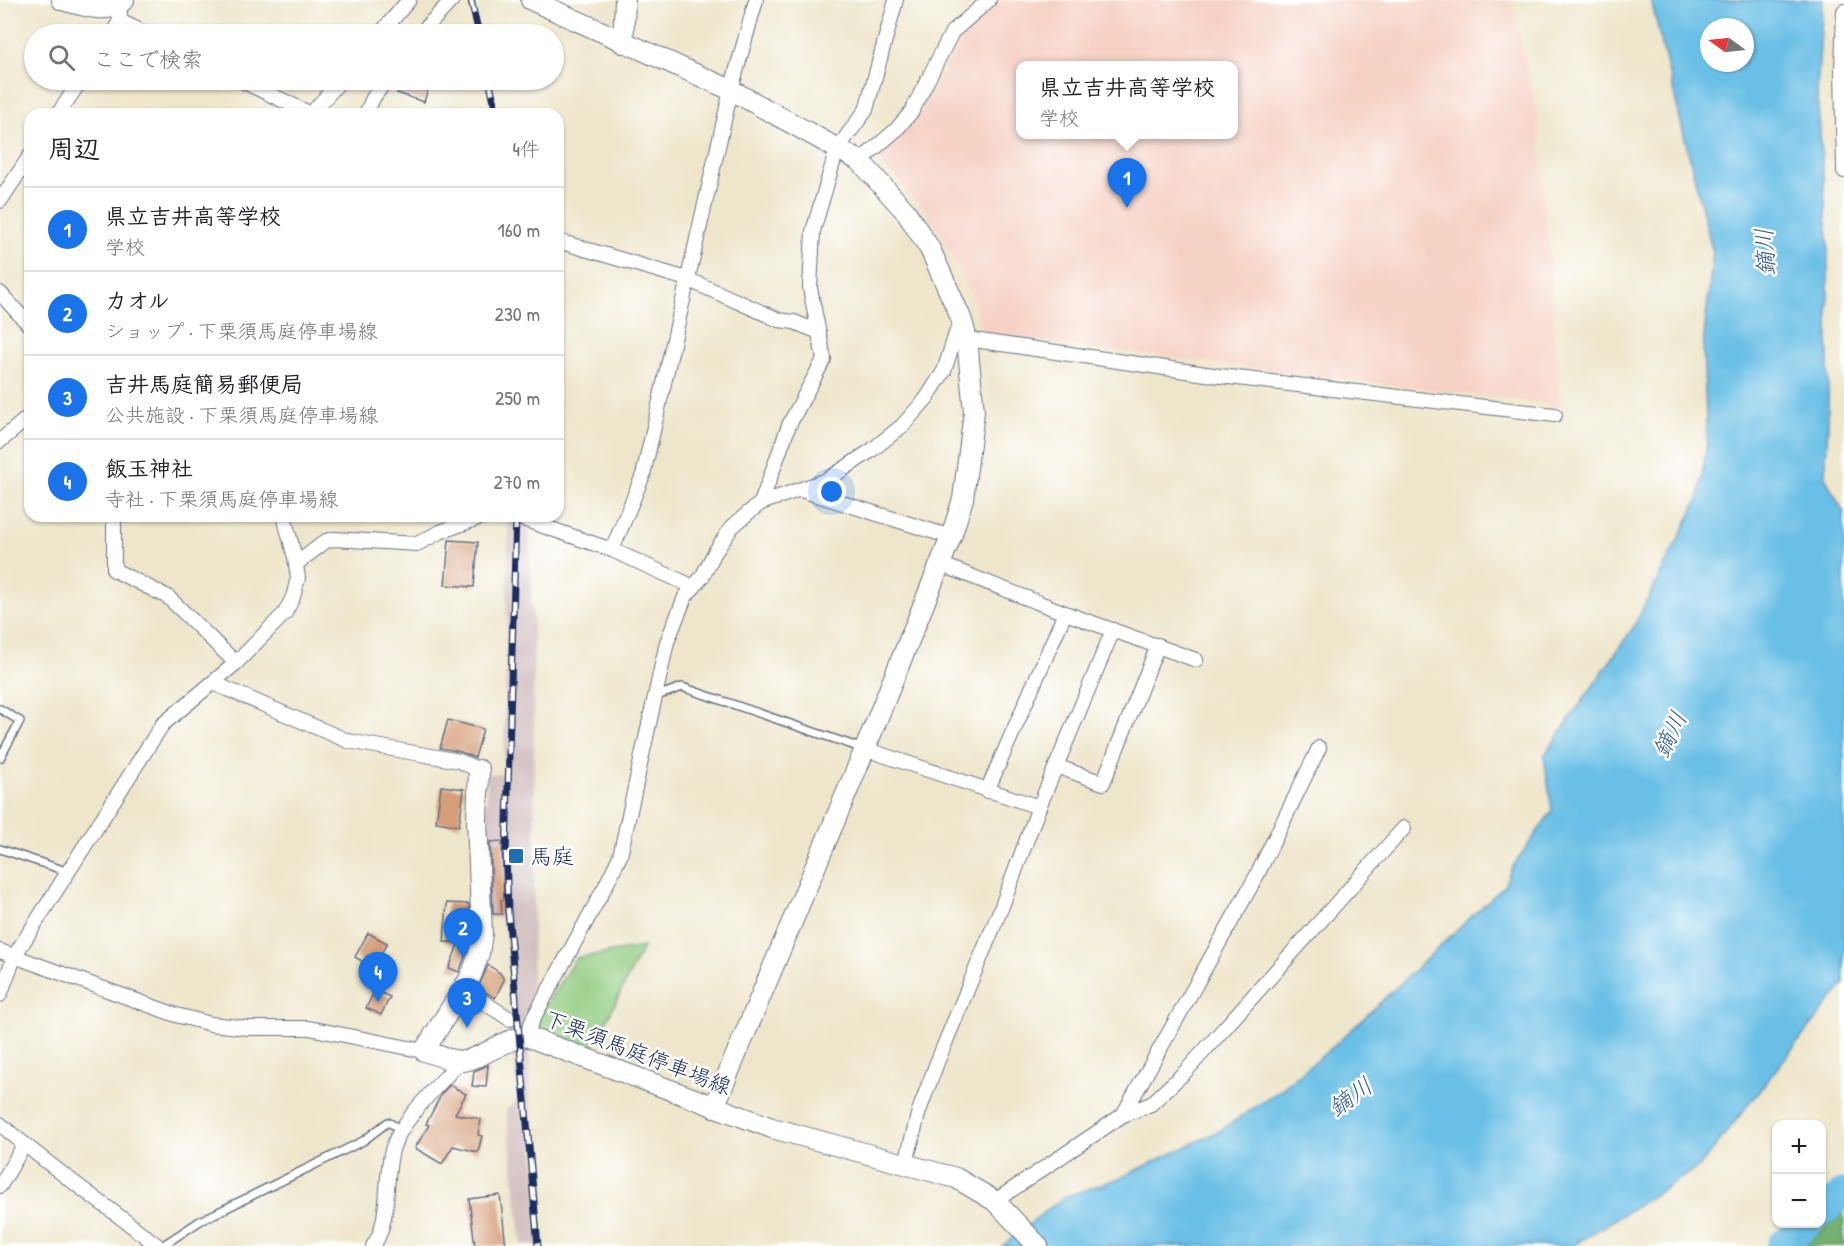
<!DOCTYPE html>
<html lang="ja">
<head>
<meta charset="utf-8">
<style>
  :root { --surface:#fff; --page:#f6f6f6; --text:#202124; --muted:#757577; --line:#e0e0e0; --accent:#1a73e8 }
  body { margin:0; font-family:"Patrick Hand","Klee One",sans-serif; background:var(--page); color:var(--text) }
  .controls { position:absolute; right:18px; bottom:18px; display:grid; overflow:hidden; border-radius:12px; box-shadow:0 2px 4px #0004 }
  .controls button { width:54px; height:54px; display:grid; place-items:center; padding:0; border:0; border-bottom:2px solid var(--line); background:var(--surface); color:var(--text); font:30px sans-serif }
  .compass { position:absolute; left:1700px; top:18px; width:54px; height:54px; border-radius:50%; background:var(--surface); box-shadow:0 2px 4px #0004; rotate:285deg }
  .you { position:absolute; left:832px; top:492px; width:21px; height:21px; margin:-15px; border:4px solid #fff; border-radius:50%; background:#1a73e8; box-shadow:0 0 0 9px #1a73e833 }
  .badge { display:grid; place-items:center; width:39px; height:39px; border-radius:50%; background:var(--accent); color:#fff; font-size:20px; font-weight:700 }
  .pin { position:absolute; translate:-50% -50px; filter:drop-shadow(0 2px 3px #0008) }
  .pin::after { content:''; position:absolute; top:32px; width:21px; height:18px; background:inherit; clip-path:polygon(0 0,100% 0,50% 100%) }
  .popup { position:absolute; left:1016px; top:61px; width:222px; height:78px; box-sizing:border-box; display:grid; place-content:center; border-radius:12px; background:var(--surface); filter:drop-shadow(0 2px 4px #0005); font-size:20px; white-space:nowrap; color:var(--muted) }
  .popup b { font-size:22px; color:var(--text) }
  .popup::after { content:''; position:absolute; left:50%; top:100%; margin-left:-12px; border:12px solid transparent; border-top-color:var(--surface) }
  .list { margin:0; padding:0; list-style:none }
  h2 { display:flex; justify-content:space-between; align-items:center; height:78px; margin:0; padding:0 24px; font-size:26px }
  h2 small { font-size:20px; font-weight:400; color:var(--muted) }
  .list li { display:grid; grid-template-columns:39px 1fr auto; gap:18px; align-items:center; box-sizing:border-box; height:84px; padding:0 24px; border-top:2px solid var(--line) }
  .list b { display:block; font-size:22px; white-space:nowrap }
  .list p { margin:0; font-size:20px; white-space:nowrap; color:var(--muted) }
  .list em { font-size:20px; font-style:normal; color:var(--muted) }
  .icon { flex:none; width:33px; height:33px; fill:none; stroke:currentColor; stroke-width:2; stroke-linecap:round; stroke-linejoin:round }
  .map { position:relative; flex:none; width:1844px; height:1246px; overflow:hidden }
  .search { position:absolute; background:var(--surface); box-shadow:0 2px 4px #0004; left:24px; top:24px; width:540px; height:66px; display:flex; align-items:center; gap:15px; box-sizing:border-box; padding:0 21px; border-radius:33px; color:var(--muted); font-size:22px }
  .panel { position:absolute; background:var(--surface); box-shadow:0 2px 4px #0004; left:24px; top:108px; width:540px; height:414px; border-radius:18px }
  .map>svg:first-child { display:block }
  .built { fill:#f6d2c5; fill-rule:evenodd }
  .industrial { fill:#d1bfbf }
  .green { fill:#92cc80; stroke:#567e6f; stroke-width:1.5 }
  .forest { fill:#75b06e; stroke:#487066; stroke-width:1.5 }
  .water { fill:#6abfe6; stroke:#4277a2; stroke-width:1.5; fill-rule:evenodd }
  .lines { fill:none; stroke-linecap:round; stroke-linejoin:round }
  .river { stroke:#6abfe6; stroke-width:30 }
  .building { fill:#d59e78 }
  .lane-casing { stroke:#656f84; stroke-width:10 }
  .street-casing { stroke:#656f84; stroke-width:16 }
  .secondary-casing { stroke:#656f84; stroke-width:22 }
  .lane { stroke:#fff; stroke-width:7 }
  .street { stroke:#fff; stroke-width:14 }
  .secondary { stroke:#fff; stroke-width:20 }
  .rail-casing { stroke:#1b2f5e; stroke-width:7 }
  .rail { stroke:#fff; stroke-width:4.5; stroke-dasharray:14; stroke-linecap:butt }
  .poi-dot { fill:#1f6fb2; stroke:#fff; stroke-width:2 }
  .labels { text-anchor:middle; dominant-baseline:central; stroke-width:5; stroke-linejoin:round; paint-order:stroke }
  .poi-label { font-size:22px; fill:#1b2f5e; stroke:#fff; text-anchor:start }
  .street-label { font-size:22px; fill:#1b2f5e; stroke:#fff }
  .water-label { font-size:24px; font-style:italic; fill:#335a87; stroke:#fff }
</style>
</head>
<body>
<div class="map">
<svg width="1844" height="1246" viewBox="0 0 1844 1246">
  <rect width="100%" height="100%" fill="#fff"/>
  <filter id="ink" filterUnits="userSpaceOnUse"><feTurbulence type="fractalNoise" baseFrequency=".0167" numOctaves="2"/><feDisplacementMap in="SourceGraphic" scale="12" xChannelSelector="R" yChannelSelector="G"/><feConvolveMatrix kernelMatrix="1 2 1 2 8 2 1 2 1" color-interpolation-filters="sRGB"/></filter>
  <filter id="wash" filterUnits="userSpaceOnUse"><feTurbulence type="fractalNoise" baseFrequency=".008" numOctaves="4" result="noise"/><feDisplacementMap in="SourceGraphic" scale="24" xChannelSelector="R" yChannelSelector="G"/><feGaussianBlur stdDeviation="1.35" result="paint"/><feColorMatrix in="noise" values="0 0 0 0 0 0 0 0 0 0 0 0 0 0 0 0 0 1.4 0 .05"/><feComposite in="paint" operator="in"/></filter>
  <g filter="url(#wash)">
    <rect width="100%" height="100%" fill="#eee6ca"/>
    <path class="built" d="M 1001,0 L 1511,0 L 1538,115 L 1560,406 L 982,334 L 970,291 L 945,242 L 925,210 L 878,159 L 890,142 L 925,106 L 964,31 ZM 1020,65 L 1234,65 L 1234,134 L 1020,134 Z"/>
    <path class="industrial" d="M 509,516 L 529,516 L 533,632 L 535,855 L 529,1090 L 542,1246 L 522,1246 L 506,1110 L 517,1101 L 505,918 L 486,918 L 487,774 L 503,774 Z"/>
    <path class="green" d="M 643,947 L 591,1052 L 542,1033 L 538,1029 L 538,1017 L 576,958 Z"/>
    <path class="forest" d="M 1844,1212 L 1844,1246 L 1804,1246 Z"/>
    <path class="water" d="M 1651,0 L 1823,0 L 1817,91 L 1828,241 L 1828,426 L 1825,477 L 1844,513 L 1844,984 L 1699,1167 L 1572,1246 L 1002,1246 L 1064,1197 L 1120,1178 L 1221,1130 L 1279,1091 L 1335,1045 L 1504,886 L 1511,869 L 1552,811 L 1544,756 L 1633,628 L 1699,498 L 1707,442 L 1703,346 L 1713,253 ZM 1709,27 L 1745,27 L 1745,63 L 1709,63 Z"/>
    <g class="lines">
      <g class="river">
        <path d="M 1822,1212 L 1844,1193"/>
        <path d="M 1781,1246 L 1807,1224"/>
      </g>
    </g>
    <g id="blocks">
      <g class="building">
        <path d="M 401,80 L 431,80 L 424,102 L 397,93 Z"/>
        <path d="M 449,540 L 478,542 L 474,587 L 445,585 Z"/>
        <path d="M 448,720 L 483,729 L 475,758 L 461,752 L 440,748 Z"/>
        <path d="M 441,786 L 464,789 L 459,826 L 436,822 Z"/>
        <path d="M 502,841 L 504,900 L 501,900 L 502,914 L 493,914 L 490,842 Z"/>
        <path d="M 447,903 L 469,904 L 470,932 L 467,951 L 459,972 L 449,968 L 459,942 L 444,942 Z"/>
        <path d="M 368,933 L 387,943 L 373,968 L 355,957 Z"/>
        <path d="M 488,965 L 500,973 L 504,980 L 495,998 L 478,988 Z"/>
        <path d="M 375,990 L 390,997 L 381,1015 L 366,1008 Z"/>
        <path d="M 488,1065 L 486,1087 L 472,1086 L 474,1071 Z"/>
        <path d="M 450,1085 L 466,1094 L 455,1114 L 481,1119 L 478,1135 L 482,1136 L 478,1152 L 453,1146 L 442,1164 L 415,1148 L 429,1125 L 426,1124 L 442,1093 Z"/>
        <path d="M 500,1195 L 506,1246 L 475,1246 L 469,1199 Z"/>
      </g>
    </g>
  </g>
  <g filter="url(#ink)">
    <use href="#blocks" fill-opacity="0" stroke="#656f84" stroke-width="1.5"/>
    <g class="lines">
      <g class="lane-casing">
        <g id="lane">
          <path d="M 657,696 L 682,687 L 864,749"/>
          <path d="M 0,709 L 20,721 L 0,758"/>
          <path d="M 0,849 L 69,872"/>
          <path d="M 162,1246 L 200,1221 L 363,1141 L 388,1122 L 402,1130"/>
        </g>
      </g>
      <g class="street-casing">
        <g id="street">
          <path d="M 120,4 L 120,21 L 147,34"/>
          <path d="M 1844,11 L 1842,69 L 1844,171"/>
          <path d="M 112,34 L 120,21"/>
          <path d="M 380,34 L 409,0"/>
          <path d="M 420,34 L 452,0"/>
          <path d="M 240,80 L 311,114"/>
          <path d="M 58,114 L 81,80"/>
          <path d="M 311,114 L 341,80"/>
          <path d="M 366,114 L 373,98 L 386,80"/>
          <path d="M 860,161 L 896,130 L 912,111 L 952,32 L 989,0"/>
          <path d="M 0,201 L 30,156"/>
          <path d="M 558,241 L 687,279 L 779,320 L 794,322 L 819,332"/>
          <path d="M 0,293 L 30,326"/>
          <path d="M 967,339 L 1220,376 L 1555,415"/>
          <path d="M 0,441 L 30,416"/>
          <path d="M 801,490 L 951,537"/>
          <path d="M 761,503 L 789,425 L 824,359 L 810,288 L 813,231 L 837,149 L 866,110 L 896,0"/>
          <path d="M 114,516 L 114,570 L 168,597 L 236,663"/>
          <path d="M 514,516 L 612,550 L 694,587"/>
          <path d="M 612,550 L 643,475 L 731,90 L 756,0"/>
          <path d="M 296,564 L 326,541 L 334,539 L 417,544 L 440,532 L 484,516"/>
          <path d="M 940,564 L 1065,613 L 1196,660"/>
          <path d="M 213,683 L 348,741 L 459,761 L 479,770"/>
          <path d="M 865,749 L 1039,807"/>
          <path d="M 1056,766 L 1103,783 L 1158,645"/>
          <path d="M 987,791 L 1065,613"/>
          <path d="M 0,951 L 176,1015 L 211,1024 L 248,1028 L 309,1028 L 424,1051"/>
          <path d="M 463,989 L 510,1019"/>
          <path d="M 0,995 L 15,955 L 162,725 L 236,663 L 285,613 L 293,597 L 298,578 L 295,558 L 284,516"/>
          <path d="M 526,1036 L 534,1017 L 606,885 L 620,856 L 667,642 L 685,597 L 702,577 L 715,552 L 732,527 L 748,513 L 761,503 L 827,480 L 872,450 L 902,426 L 926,399 L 944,371 L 961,318"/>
          <path d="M 1123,1115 L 1151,1104 L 1186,1071 L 1404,828"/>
          <path d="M 0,1124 C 51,1168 106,1205 158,1246"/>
          <path d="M 906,1163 L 919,1111 L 936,1065 L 1002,906 L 1039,807 L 1113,630"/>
          <path d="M 0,1186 L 24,1145"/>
          <path d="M 995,1201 L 1123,1115 L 1256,877 L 1319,748"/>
          <path d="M 373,1246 C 391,1221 384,1180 392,1150 C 400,1121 439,1085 460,1061"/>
        </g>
      </g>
      <g class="secondary-casing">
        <g id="secondary">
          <path d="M 62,0 C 81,5 108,16 124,0"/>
          <path d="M 531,0 L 731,90 L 860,161 L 906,212 L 930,249 L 961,318 L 967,339 L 974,412 L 963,499 L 951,537 L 865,749 L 714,1107"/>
          <path d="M 623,43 L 625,0"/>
          <path d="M 479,770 L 477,821 L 482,933 L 479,954 L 471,976 L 424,1051 C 435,1054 449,1061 461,1061 C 476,1062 504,1039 526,1036 L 772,1128 L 956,1178 L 995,1201 L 1038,1246"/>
        </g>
      </g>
      <use href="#lane" class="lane"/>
      <use href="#street" class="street"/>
      <use href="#secondary" class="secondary"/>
      <g class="rail-casing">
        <g id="rail">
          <path d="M 471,0 L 479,34"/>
          <path d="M 489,80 L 497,114"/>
          <path d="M 516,516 L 506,856 L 508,911 L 538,1246"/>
        </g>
      </g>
      <use href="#rail" class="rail"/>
    </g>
  </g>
  <rect class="poi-dot" x="508" y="848" width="16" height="16" rx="3"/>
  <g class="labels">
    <g class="poi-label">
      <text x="530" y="856">馬庭</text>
    </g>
    <g class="street-label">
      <text transform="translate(638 1052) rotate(21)">下栗須馬庭停車場線</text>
    </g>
    <g class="water-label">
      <text transform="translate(1764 252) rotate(-93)">鏑川</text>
      <text transform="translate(1669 734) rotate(-64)">鏑川</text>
      <text transform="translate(1350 1096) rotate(-36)">鏑川</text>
    </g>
  </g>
</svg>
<div class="controls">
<button>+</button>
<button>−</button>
</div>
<svg class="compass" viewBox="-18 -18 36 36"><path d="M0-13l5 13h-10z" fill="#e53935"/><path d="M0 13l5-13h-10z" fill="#757577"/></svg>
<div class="you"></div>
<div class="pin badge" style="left:1127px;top:208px">1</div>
<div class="popup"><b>県立吉井高等学校</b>学校</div>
<div class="pin badge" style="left:463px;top:958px">2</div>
<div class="pin badge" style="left:467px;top:1028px">3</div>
<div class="pin badge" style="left:378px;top:1002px">4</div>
<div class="search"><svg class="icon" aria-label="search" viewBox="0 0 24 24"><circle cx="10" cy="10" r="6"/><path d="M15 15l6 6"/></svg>ここで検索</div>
<section class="panel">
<h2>周辺<small>4件</small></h2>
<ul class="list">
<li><span class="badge">1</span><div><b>県立吉井高等学校</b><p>学校</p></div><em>160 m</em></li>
<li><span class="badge">2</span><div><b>カオル</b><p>ショップ · 下栗須馬庭停車場線</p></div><em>230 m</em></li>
<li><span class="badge">3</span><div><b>吉井馬庭簡易郵便局</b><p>公共施設 · 下栗須馬庭停車場線</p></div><em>250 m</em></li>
<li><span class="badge">4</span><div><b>飯玉神社</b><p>寺社 · 下栗須馬庭停車場線</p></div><em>270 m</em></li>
</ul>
</section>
</div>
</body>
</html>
